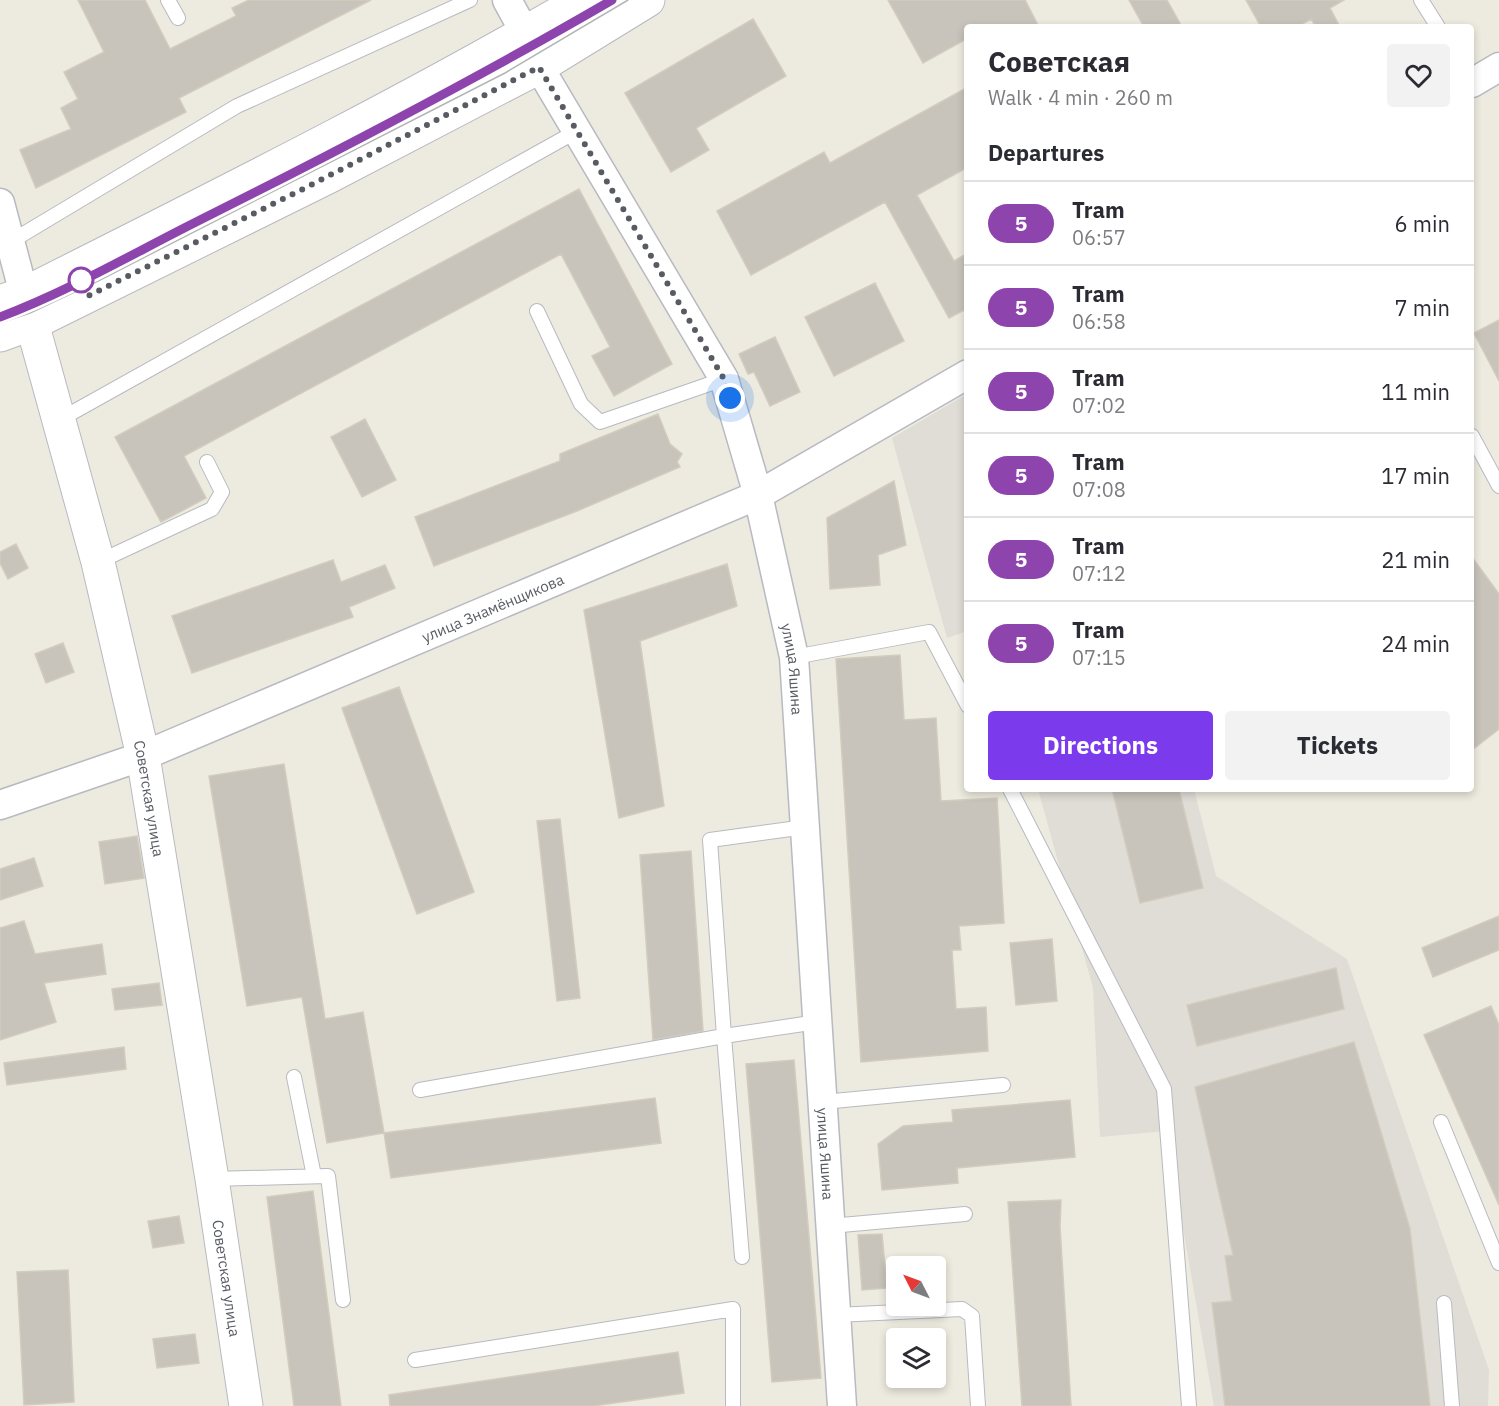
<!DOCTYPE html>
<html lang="en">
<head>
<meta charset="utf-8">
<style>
	:root { --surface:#fff; --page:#f2f2f3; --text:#2b2b33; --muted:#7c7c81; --line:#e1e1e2; --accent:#7c3aed }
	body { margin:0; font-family:"IBM Plex Sans",sans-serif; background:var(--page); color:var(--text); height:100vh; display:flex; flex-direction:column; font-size:22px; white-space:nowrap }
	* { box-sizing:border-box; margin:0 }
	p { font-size:20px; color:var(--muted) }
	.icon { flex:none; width:33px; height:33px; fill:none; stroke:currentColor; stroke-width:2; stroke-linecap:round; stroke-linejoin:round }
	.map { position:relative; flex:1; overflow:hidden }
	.drawer { position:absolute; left:964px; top:24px; width:510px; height:768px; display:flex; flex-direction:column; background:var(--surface); border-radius:6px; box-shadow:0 3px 9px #0003 }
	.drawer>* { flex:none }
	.badge { padding:0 12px; border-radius:20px; font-size:21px; line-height:39px }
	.needle { width:39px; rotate:312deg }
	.buttons { position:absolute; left:886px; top:1256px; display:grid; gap:12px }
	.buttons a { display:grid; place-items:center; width:60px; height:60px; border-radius:6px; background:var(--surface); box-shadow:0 3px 9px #0003; font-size:30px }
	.you { position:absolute; width:30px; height:30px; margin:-15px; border:4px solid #fff; border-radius:50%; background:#1a73e8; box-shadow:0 0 0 9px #1a73e833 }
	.map>.badge { position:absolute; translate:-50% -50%; box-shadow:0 0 0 3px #fff }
	h2 { padding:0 24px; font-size:22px; line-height:54px }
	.round { display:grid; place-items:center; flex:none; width:63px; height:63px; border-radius:6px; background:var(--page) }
	.head { display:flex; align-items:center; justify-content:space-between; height:102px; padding:0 24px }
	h1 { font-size:28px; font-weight:700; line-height:45px }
	.cta { display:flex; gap:12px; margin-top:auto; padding:12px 24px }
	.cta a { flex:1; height:69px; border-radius:6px; background:var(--accent); color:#fff; font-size:24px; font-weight:700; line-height:69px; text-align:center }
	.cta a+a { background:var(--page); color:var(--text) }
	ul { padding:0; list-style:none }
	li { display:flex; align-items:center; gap:18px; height:84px; padding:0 24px; border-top:2px solid var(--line) }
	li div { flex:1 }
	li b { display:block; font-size:22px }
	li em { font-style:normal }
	li .badge { min-width:66px; font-weight:700; text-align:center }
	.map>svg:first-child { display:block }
	.industrial { fill:#e0ddd7 }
	.building { fill:#c8c4bc; stroke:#d2ccbd; stroke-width:1.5 }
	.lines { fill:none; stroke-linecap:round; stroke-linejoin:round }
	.service-casing { stroke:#b7bac0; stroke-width:16 }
	.minor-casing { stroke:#b7bac0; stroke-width:31 }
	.tertiary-casing { stroke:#b7bac0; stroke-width:35 }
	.service { stroke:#fff; stroke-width:14 }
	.minor { stroke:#fff; stroke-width:28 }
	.tertiary { stroke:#fff; stroke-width:33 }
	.tram { stroke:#b3b4b5; stroke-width:1.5 }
	.line-casing { stroke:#fff; stroke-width:14 }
	.line { stroke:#8e44ad; stroke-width:9 }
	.walk { stroke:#585c62; stroke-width:6; stroke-dasharray:0 10.8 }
	.stop-dot { fill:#fff; stroke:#8e44ad; stroke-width:3 }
	.labels { text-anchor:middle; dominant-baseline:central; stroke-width:4.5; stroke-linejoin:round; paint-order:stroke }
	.street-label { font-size:15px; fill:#585c62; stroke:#fff }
</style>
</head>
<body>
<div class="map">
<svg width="1499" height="1406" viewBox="0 0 1499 1406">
	<rect width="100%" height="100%" fill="#edeadf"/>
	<!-- industrial -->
	<path class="industrial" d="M967 394V631L947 638 892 438Z
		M1038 789H1194L1216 876 1347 959 1489 1370 1488 1406H1214L1166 1131 1100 1137 1093 988Z"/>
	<!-- building -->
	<path class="building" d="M78 0H145L170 49 236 16 232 8 249 0H371L179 98 186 112 36 188 20 150 71 129 61 108 78 99 64 72 104 52Z
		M888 0H1025L1039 27H968V38L923 63Z
		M1129 0H1167L1182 27H1144Z
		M1246 0H1344L1330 8 1340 27H1316L1311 19 1297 27H1261Z
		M753 19 786 76 696 128 709 150 671 172 625 93Z
		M968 87V167L917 195 954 261 968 253V308L949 318 885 202 751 275 717 211 824 152 830 163Z
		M579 189 672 364 614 396 592 356 610 347 561 254 184 456 206 498 161 522 115 437Z
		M875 283 904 341 834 376 805 317Z
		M1499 320V381L1474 333Z
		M775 337 800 392 770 406 754 372 748 374 739 354Z
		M658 414 670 444 682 454 677 462 680 467 577 511 434 566 415 517 560 461V454Z
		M365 419 396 480 362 497 331 437Z
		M894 481 906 545 878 555 880 585 830 589 827 518Z
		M16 544 28 568 8 579 0 563V552Z
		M1472 557 1499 594V729L1472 750Z
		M333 560 341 582 385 565 395 588 349 607 353 617 192 673 172 616Z
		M727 564 737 606 640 641 664 806 619 818 584 610Z
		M63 643 74 672 46 683 35 654Z
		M900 655 904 720 936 718 941 801 997 798 1004 923 959 926 961 950H952L956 1009 986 1007 988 1051 861 1062 836 659Z
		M399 687 474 892 417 914 342 708Z
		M284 764 325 1019 363 1012 384 1133 327 1143 302 997 247 1006 209 776Z
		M1112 789H1179L1203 888 1140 903Z
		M560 819 580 998 557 1001 537 821Z
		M137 836 144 878 105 884 99 842Z
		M691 851 703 1031 653 1040 640 855Z
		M34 858 43 886 0 900V869Z
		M1499 916V950L1433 977 1422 948Z
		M24 921 35 954 102 944 106 974 44 983 56 1022 0 1040V928Z
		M1052 939 1057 1001 1016 1005 1010 943Z
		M1336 968 1344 1009 1197 1046 1187 1005Z
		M159 983 162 1005 115 1010 112 989Z
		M1491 1006 1499 1025V1205L1424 1035Z
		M1354 1042 1410 1229 1430 1406H1225L1212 1303 1232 1301 1225 1256 1233 1255 1195 1087Z
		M124 1047 126 1069 7 1085 4 1063Z
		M794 1060 821 1378 772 1382 746 1064Z
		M655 1098 661 1143 391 1178 384 1133Z
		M1070 1100 1075 1157 957 1168 958 1183 882 1190 878 1144 903 1126 953 1122 952 1110Z
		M313 1191 341 1406H294L267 1197Z
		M1061 1200 1060 1227 1071 1406H1022L1008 1202Z
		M179 1216 184 1243 153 1248 148 1221Z
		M882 1234 887 1288 862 1290 858 1235Z
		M68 1270 74 1402 24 1405 17 1272Z
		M195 1334 199 1363 157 1368 153 1339Z
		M678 1352 684 1393 593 1406H390L389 1395Z"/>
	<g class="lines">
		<defs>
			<path id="service" d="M168 0 178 18
				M1421 0 1438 27
				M10 242 237 106 470 0
				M537 311 581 404 600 422 724 379
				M59 420 577 131
				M1472 436 1499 486
				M98 562 212 509 222 492 207 462
				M794 657 929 632 968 706
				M1010 789 1164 1089 1189 1406
				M294 1077 314 1176
				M420 1090 724 1036 710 840 805 827
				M823 1102 1003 1085
				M1441 1122 1499 1263
				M212 1179 328 1176 343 1300
				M830 1226 965 1214
				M742 1257 724 1036 817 1022
				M1444 1303 1452 1406
				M836 1315 962 1309 972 1316 978 1406
				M415 1360 733 1309V1406"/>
			<g id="minor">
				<path id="s1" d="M507 0 525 33 536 43 539 67 724 379 758 495 794 657 842 1406"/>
				<path d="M1472 83 1499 67"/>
				<path d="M0 203 24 294"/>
				<path id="s2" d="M0 805 143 756 758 495 968 374"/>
			</g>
			<g id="tertiary">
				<path id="s3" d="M24 294 98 562 143 756 212 1179 246 1406"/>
				<path d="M0 302 24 294C212 199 400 106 582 0"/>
				<path d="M0 335 33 323 328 177 539 67 648 0"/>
			</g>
		</defs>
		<!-- service casing -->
		<use href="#service" class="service-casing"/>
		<!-- minor casing -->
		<use href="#minor" class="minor-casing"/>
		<!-- tertiary casing -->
		<use href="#tertiary" class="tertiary-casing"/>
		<!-- service -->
		<use href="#service" class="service"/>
		<!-- minor -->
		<use href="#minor" class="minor"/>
		<!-- tertiary -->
		<use href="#tertiary" class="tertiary"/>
		<!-- tram -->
		<path class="tram" d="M451 92 537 43
			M0 323 30 313 98 281 505 73 628 0"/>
	</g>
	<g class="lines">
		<defs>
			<path id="line" d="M0 317C69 291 134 253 200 220 340 150 478 78 612 0"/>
		</defs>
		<!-- line casing -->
		<use href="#line" class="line-casing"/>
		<!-- line -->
		<use href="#line" class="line"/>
		<!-- walk -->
		<path class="walk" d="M81 280 86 297 309 186 539 67 724 379 730 398"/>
	</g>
	<!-- markers -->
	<circle class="stop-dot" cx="81" cy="280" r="12"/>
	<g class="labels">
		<!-- street labels -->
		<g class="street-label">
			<text stroke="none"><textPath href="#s2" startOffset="531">улица Знамёнщикова</textPath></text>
			<text stroke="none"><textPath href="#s1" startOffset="738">улица Яшина</textPath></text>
			<text stroke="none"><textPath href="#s3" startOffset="520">Советская улица</textPath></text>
			<text stroke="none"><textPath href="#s1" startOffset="1224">улица Яшина</textPath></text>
			<text stroke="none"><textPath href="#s3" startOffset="1006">Советская улица</textPath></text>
		</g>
	</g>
</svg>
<div class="buttons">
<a><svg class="needle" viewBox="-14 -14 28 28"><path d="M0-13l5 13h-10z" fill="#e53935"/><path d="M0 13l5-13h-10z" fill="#7c7c81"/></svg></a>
<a><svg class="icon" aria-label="layers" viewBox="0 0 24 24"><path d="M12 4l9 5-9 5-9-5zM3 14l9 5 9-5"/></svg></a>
</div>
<div class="you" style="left:730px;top:398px"></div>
<section class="drawer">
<div class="head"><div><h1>Советская</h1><p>Walk · 4 min · 260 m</p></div><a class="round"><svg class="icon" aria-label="heart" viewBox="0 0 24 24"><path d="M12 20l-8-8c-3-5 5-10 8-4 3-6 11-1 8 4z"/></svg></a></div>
<h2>Departures</h2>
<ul>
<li><span class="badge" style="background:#8e44ad;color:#fff">5</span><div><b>Tram</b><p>06:57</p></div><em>6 min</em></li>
<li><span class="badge" style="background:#8e44ad;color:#fff">5</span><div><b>Tram</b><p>06:58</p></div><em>7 min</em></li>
<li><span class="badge" style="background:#8e44ad;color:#fff">5</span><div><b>Tram</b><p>07:02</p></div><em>11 min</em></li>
<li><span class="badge" style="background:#8e44ad;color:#fff">5</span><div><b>Tram</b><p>07:08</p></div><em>17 min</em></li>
<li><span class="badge" style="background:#8e44ad;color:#fff">5</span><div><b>Tram</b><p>07:12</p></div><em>21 min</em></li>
<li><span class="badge" style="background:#8e44ad;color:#fff">5</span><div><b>Tram</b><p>07:15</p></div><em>24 min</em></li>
</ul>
<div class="cta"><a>Directions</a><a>Tickets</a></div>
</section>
</div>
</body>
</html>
